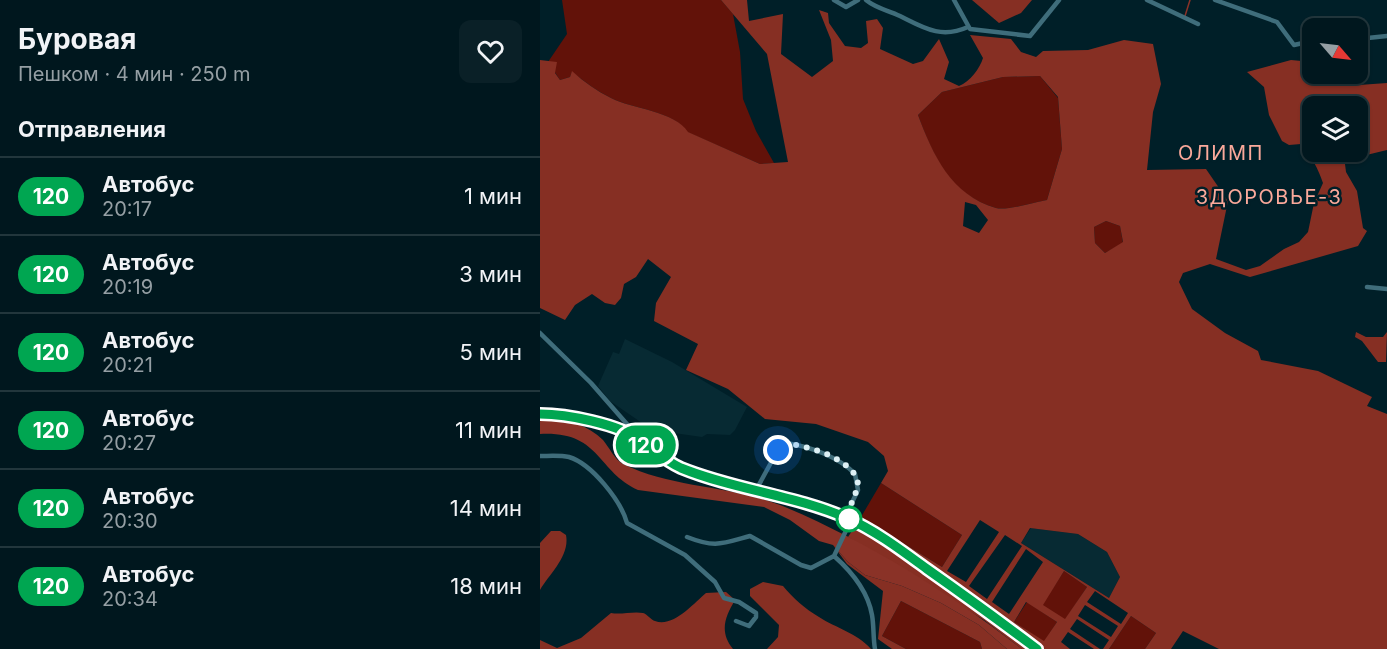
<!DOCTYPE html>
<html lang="ru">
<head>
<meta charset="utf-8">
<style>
	:root { --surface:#00171e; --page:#0a2027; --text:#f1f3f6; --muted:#959fa4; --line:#22363c }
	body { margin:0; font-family:Inter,sans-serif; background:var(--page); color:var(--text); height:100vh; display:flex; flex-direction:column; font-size:22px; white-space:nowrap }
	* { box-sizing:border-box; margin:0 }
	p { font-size:20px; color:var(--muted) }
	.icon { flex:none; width:33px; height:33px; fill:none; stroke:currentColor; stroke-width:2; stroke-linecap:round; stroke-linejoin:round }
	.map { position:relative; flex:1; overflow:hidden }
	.side { display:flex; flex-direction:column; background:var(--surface); width:540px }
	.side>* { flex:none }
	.badge { padding:0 12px; border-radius:20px; font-size:21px; line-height:39px }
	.needle { width:39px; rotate:118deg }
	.buttons { position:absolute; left:762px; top:18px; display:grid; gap:12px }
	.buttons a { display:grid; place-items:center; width:66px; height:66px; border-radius:12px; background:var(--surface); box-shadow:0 2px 4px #0004,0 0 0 2px var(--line); font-size:30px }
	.you { position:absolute; width:30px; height:30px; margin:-15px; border:4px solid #fff; border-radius:50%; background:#1a73e8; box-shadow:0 0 0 9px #1a73e833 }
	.map>.badge { position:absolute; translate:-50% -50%; box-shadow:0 0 0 3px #fff }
	h2 { padding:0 18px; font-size:22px; line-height:54px }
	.round { display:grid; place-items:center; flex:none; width:63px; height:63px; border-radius:12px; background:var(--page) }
	.headline { display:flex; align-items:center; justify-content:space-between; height:102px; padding:0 18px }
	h1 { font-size:28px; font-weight:700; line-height:45px }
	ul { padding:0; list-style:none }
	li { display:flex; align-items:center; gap:18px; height:78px; padding:0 18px; border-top:2px solid var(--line) }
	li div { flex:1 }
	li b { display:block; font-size:22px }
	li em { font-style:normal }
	li .badge { min-width:66px; font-weight:700; text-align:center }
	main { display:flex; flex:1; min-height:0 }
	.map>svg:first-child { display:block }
	.built { fill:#072a33 }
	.green { fill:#621209 }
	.forest { fill:#862f23; fill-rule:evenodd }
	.water { fill:#8a3227 }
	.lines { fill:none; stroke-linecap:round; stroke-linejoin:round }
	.stream { stroke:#8a3227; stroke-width:1.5 }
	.minor { stroke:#3f6d7b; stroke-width:4.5 }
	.major { stroke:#5ac2de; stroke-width:5 }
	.line-casing { stroke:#fff; stroke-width:14 }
	.line { stroke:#00a651; stroke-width:9 }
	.walk { stroke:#ddf0f5; stroke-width:6; stroke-dasharray:0 10.8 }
	.stop-dot { fill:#fff; stroke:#00a651; stroke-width:3 }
	.labels { text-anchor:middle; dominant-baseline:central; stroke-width:5; stroke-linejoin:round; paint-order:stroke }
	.neighbourhood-label { font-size:20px; letter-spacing:1.5px; fill:#fba99b; stroke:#001f28 }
</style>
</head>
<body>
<main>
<section class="side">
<div class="headline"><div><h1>Буровая</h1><p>Пешком · 4 мин · 250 m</p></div><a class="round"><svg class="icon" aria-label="heart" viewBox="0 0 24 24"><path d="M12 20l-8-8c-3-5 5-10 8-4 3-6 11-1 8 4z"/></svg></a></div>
<h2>Отправления</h2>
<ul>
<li><span class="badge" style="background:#00a651;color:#fff">120</span><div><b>Автобус</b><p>20:17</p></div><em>1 мин</em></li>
<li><span class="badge" style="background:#00a651;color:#fff">120</span><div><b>Автобус</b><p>20:19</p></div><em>3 мин</em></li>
<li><span class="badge" style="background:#00a651;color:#fff">120</span><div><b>Автобус</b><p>20:21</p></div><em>5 мин</em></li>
<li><span class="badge" style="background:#00a651;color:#fff">120</span><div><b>Автобус</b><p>20:27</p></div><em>11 мин</em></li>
<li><span class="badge" style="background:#00a651;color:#fff">120</span><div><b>Автобус</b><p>20:30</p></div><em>14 мин</em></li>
<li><span class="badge" style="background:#00a651;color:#fff">120</span><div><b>Автобус</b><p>20:34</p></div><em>18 мин</em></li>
</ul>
</section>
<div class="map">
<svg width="847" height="649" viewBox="0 0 847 649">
	<rect width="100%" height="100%" fill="#001f28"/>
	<!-- built -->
	<path class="built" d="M85 339 132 362 207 407 195 430 190 435 167 434 162 437 127 432 102 423 70 401 58 386 73 352 79 354Z
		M491 528 538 534 567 552 580 577 569 598 481 543Z"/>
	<!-- green -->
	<path class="green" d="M22 0H181L193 14 200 52 203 99 216 131 234 163 220 164 147 132C135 111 92 109 71 98 57 91 45 82 32 72L30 77 20 80 8 62 27 34Z
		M500 76 518 98 522 149 507 200C496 202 466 211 456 208 410 195 393 156 378 115L402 92 463 77Z
		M566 221 580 226 583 243 565 253 555 243 554 227Z
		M341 483 422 535 402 567 321 517Z
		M524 571 547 587 525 620 502 605Z
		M361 601 440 642 442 649H366L342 636Z
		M487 602 517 622 504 642 474 622Z
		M591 616 616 633 605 649H569Z"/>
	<!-- forest -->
	<path class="forest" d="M181 0H207L209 21 243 14 241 54 272 77 293 61 291 40 279 10 288 13 289 23 305 46 321 48 328 43 326 21 337 19 343 28 340 49 373 64 383 61 399 39 409 62 404 79 419 86C430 82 440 68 443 58L430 35 471 39 481 52 496 57 503 51 548 50 584 40 613 44 621 84 613 112 607 170 666 169 688 201 676 259 706 270 720 266 744 249 759 242 768 232 774 203 783 183C780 173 769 150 761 144L749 145 742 141 729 115 724 87 707 72 751 60 772 62V74H814L819 85 847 83V150L814 158 805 164 806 172 817 191 823 228 827 231 818 246 710 277 670 264 643 273 639 282 652 309 685 333 718 351 721 360 778 371 832 397 827 406 847 414V649H679L643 631 631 649H605L616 633 591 616 569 649H563L569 640 537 619 530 629 560 649H554L528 632 521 642 530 649H482L444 620 308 537 321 517 402 567 422 535 341 483 348 471 344 456 328 442 276 424 225 419 188 389 146 370 158 344 114 321 116 303 131 277 108 259 96 277 84 284 81 298 75 305 65 303 52 294 35 305 25 320 0 308V60L17 62 15 73 20 80 30 77 32 71C44 82 57 91 71 98 92 109 135 111 148 132L220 164 248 162 227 54ZM500 76 518 97 522 149 507 200C496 202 466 211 456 208 411 195 393 155 378 115L402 92 463 77ZM772 106H818V152H772ZM425 202 436 205 448 220 439 233 423 226ZM566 221 580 226 583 242 565 253 555 243 554 227ZM440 520 459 532 426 582 407 571ZM490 528 538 534 567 552 580 577 569 598 481 543ZM465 535 482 546 447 599 429 586ZM486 549 503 562 469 614 452 602ZM524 571 547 587 525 619 503 605ZM555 591 588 613 581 624 547 602ZM486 602 517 622 504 641 474 622ZM545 605 578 626 571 637 538 616Z
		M432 0H492L481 13 459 23Z
		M816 332 826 337H843L847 332 846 362H838L822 341 815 337Z
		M11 531H20L26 535C30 556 10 573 0 590V543Z
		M293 545 308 562 325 575 362 586 401 603 439 625 467 649H442L440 642 361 601 342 636 366 649H352L338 639 343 591 307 564Z
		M223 582 243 586C253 598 265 609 279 617 296 628 317 633 331 649H227L238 637 239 625 210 596V589Z
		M186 592 195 600C185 617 179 632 193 649H0V640L17 648 41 638 71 613C81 615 93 611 103 613 107 614 111 620 115 621 133 628 154 603 166 593Z"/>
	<!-- water -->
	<path class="water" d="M0 419C22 417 47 424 63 440 69 447 75 460 83 464 134 489 193 485 245 507 328 542 411 594 482 649H467L439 625 401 603 362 586 325 575 308 562 293 545 279 541 250 520 224 507 98 490C56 471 61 431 0 434Z"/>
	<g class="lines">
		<!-- stream -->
		<path class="stream" d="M645 16 650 0"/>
		<!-- minor -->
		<path class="minor" d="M294 0 306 7 318 0
			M326 0C337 9 348 10 360 16 384 28 401 39 428 27
			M414 0 430 29 490 36 519 0
			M607 0 658 24
			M675 0 737 22 754 45 772 41
			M818 39 847 36
			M827 287 847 289
			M0 333 51 383 100 439
			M0 456C9 456 20 455 29 457 52 464 81 501 87 523L145 555 175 582 184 598 199 602 216 613V617L209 626 196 621
			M215 492 240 446 245 443C269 446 299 457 315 474L318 490 305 517
			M147 537C175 548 181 544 210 536L261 565 271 568 294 556 311 520
			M294 556C311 571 328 592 332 615 334 626 333 638 335 649"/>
		<!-- major -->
		<path class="major" d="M0 414 31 415 85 433 144 469 215 492 272 506 311 520 343 538 497 649"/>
	</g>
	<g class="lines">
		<defs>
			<path id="line" d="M0 414C27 414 78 424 100 440 114 450 125 461 141 468 195 490 254 495 307 518 336 531 361 550 387 569 424 595 461 622 497 649"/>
		</defs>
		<!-- line casing -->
		<use href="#line" class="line-casing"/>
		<!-- line -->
		<use href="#line" class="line"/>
		<!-- walk -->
		<path class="walk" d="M238 450 244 443C268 446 309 457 318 481L315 496 305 517 311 520 309 519"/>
	</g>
	<!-- markers -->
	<circle class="stop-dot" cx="309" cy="519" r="12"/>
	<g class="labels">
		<!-- neighbourhood labels -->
		<g class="neighbourhood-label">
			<text x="681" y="153">ОЛИМП</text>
			<text x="729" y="197">ЗДОРОВЬЕ-3</text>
		</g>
	</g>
</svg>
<div class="buttons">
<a><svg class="needle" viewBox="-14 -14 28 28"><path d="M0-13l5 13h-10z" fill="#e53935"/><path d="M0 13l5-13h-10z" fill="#959fa4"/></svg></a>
<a><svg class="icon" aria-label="layers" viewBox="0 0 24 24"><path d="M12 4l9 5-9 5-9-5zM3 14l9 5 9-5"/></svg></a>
</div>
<div class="you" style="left:238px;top:450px"></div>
<b class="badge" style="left:106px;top:445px;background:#00a651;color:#fff">120</b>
</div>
</main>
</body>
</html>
